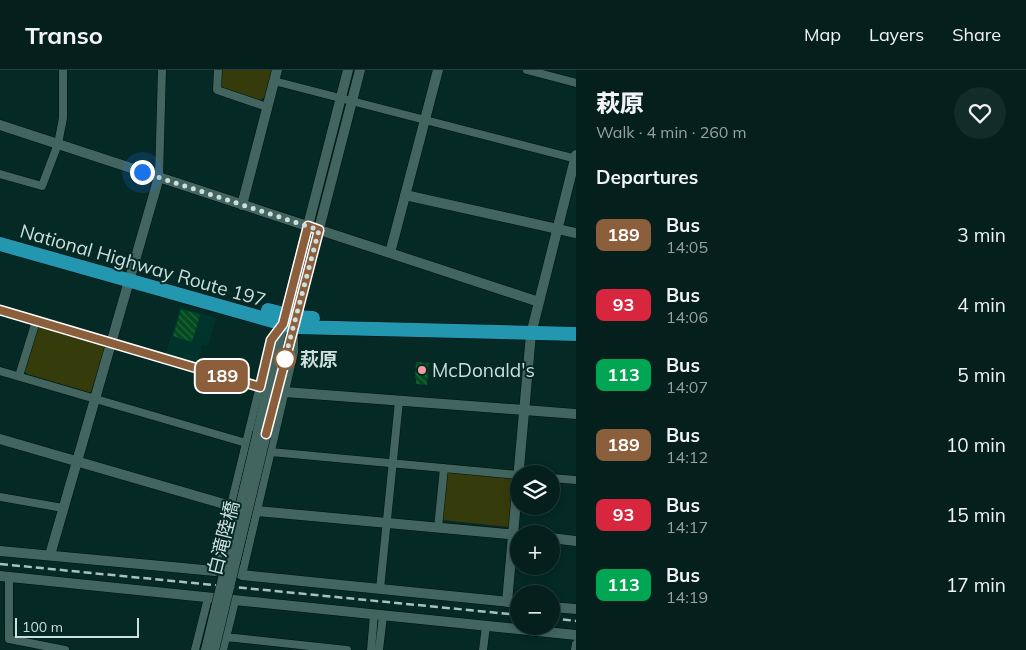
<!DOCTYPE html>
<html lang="en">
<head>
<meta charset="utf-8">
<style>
	:root { --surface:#041f1c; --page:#122c29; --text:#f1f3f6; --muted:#97a2a3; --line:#253d3b }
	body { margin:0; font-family:Mulish,"Noto Sans JP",sans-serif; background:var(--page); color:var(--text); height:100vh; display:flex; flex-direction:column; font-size:19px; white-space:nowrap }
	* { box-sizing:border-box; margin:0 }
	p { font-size:16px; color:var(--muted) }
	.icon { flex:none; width:28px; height:28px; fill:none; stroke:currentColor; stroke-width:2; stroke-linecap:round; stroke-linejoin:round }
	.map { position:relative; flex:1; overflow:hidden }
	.sheet { display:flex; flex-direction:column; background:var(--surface); width:450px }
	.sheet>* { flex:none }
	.badge { padding:0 10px; border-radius:8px; font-size:18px; line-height:32px }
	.buttons { position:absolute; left:510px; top:395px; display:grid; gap:10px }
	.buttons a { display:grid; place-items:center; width:50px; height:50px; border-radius:50%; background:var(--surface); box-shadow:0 2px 8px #0003,0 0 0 1px var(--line); font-size:25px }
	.scale { position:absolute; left:15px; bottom:12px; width:124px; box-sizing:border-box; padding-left:5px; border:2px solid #cddfdc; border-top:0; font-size:14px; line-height:18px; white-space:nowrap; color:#cddfdc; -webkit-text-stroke:4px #052925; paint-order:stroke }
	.you { position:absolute; width:25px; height:25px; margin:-12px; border:4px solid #fff; border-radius:50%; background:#1a73e8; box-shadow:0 0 0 8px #1a73e833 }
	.map>.badge { position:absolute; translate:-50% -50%; box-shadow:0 0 0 2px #fff }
	h2 { padding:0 20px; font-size:19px; line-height:45px }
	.round { display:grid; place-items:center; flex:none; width:52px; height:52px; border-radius:26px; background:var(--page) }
	.headline { display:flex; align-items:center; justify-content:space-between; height:85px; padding:0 20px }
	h1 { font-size:24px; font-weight:800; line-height:38px }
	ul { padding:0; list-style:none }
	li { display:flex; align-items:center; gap:15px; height:70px; padding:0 20px }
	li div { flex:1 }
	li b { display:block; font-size:19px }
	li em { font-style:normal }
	li .badge { min-width:55px; font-weight:700; text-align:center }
	header { display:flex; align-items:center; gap:30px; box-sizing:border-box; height:70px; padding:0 25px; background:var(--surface); border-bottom:1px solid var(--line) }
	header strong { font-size:24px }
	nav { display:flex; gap:28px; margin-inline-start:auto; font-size:18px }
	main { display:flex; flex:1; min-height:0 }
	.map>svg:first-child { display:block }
	.built { fill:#01332d }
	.green { fill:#353b0a }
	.building { fill:url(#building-back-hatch) }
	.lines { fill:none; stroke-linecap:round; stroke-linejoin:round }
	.street-casing { stroke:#00100d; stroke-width:9 }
	.secondary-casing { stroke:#00100d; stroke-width:11 }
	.highway-casing { stroke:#00100d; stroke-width:15 }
	.street { stroke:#436560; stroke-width:8 }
	.secondary { stroke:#436560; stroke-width:10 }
	.highway { stroke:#2396b0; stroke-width:14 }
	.rail { stroke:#abc0bc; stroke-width:2.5; stroke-dasharray:8 4; stroke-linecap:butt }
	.secondary-bridge-casing { stroke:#00100d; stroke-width:11; stroke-linecap:butt }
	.secondary-bridge { stroke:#436560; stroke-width:10 }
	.line-casing { stroke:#fff; stroke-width:11 }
	.line { stroke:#8b5e3c; stroke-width:8 }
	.walk { stroke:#cddfdc; stroke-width:5; stroke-dasharray:0 9 }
	.stop-dot { fill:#fff; stroke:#8b5e3c; stroke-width:2.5 }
	.poi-dot { fill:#f49aa2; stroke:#052925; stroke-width:2 }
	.labels { text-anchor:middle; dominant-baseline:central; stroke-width:4; stroke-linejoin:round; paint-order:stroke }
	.street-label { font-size:19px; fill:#cddfdc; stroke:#052925 }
	.stop-label { font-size:19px; font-weight:bold; fill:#cddfdc; stroke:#052925; text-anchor:start }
	.poi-label { font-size:19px; fill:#cddfdc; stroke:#052925; text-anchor:start }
</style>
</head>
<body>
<header>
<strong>Transo</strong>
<nav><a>Map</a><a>Layers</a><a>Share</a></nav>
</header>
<main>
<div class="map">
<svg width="576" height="580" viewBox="0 0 576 580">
	<defs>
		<pattern id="building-back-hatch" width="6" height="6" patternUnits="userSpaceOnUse" patternTransform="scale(1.25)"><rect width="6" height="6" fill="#014b1e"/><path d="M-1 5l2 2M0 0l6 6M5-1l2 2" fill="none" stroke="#25643e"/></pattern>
	</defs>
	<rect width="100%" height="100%" fill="#052925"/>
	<!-- built -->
	<path class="built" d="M180 237 216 248 208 277 202 275 197 294 165 286Z"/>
	<!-- green -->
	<path class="green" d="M222 0H272L265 27 260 30 221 18Z
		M39 257 101 274 105 278 91 322H88L27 304 24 301 36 258Z
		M446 401 513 408 509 457 442 450Z"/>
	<!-- building -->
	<path class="building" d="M181 239 200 245 192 272 173 266Z
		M416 292 429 293 427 315 416 314V308H415Z"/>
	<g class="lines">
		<defs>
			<path id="street" d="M218 0 217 20 267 37
				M527 0 576 13
				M274 11 576 89
				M0 104 42 116 58 74 63 48V0
				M159 107 162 0
				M0 240 260 317
				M0 301 246 373
				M19 306 36 251
				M271 382 519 405
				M551 408 576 410
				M0 427 63 438
				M438 458 444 398
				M215 501 271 270 280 258
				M242 505 294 282V266
				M9 507V569L65 580
				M380 519 399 331
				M226 567 347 580
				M195 580 208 528
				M223 580 235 531
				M371 580 374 545
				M379 580 383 546
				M483 580 486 556
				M575 580 576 574"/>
			<path id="secondary" d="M0 55 539 232
				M405 125 576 163
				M242 135 277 0
				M390 183 438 0
				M285 322 576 344
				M258 362 285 245 348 0
				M266 364 360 0
				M0 369 231 436 257 441 519 465
				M551 468 576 471
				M0 481 215 501C224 496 234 498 242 505L519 533
				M50 485 159 107
				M0 506 576 565
				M507 532 531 264 576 85
				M551 537 576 539"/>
			<path id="highway" d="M0 174 294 257 576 264
				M268 240 296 247 313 248"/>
		</defs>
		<!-- street casing -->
		<use href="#street" class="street-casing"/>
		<!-- secondary casing -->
		<use href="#secondary" class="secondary-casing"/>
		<!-- highway casing -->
		<use href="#highway" class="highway-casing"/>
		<!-- street -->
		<use href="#street" class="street"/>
		<!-- secondary -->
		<use href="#secondary" class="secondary"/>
		<!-- highway -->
		<use href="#highway" class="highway"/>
		<!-- rail -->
		<path class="rail" d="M0 494 519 545
			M551 548 576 551"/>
		<defs>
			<path id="secondary-bridge" d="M206 580 258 362
				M214 580 266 364"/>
		</defs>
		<!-- secondary-bridge casing -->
		<use href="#secondary-bridge" class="secondary-bridge-casing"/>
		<!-- secondary-bridge -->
		<use href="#secondary-bridge" class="secondary-bridge"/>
	</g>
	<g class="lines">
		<defs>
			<path id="line" d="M0 240 260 317 271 270 283 254 308 156 319 160 266 364"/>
		</defs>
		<!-- line casing -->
		<use href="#line" class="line-casing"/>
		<!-- line -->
		<use href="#line" class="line"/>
		<!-- walk -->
		<path class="walk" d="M142 102 319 160 284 292 285 289"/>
	</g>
	<!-- markers -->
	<circle class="stop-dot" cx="285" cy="289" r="10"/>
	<circle class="poi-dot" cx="422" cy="300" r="5"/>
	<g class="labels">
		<!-- street labels -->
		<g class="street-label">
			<text transform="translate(143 195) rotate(16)">National Highway Route 197</text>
			<text transform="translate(223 468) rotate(-76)">白滝陸橋</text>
		</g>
		<!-- stop labels -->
		<g class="stop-label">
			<text x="300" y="289">萩原</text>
		</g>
		<!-- poi labels -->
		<g class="poi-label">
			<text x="432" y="300">McDonald's</text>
		</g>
	</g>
</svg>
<div class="buttons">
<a><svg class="icon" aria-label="layers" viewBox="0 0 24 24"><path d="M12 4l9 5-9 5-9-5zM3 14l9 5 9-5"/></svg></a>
<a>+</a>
<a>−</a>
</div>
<div class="scale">100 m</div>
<div class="you" style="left:142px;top:102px"></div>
<b class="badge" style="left:222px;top:306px;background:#8b5e3c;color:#fff">189</b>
</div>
<section class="sheet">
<div class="headline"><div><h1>萩原</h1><p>Walk · 4 min · 260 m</p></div><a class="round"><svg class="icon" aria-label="heart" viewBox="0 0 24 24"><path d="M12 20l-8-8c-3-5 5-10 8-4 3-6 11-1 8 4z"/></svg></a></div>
<h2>Departures</h2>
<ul>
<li><span class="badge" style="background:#8b5e3c;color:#fff">189</span><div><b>Bus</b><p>14:05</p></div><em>3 min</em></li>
<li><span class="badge" style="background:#d7263d;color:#fff">93</span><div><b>Bus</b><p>14:06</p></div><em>4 min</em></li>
<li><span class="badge" style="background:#00a651;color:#fff">113</span><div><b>Bus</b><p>14:07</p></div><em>5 min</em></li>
<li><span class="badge" style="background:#8b5e3c;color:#fff">189</span><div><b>Bus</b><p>14:12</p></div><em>10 min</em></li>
<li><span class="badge" style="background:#d7263d;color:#fff">93</span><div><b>Bus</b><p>14:17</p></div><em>15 min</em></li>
<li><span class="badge" style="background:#00a651;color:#fff">113</span><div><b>Bus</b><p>14:19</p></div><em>17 min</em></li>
</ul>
</section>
</main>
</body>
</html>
